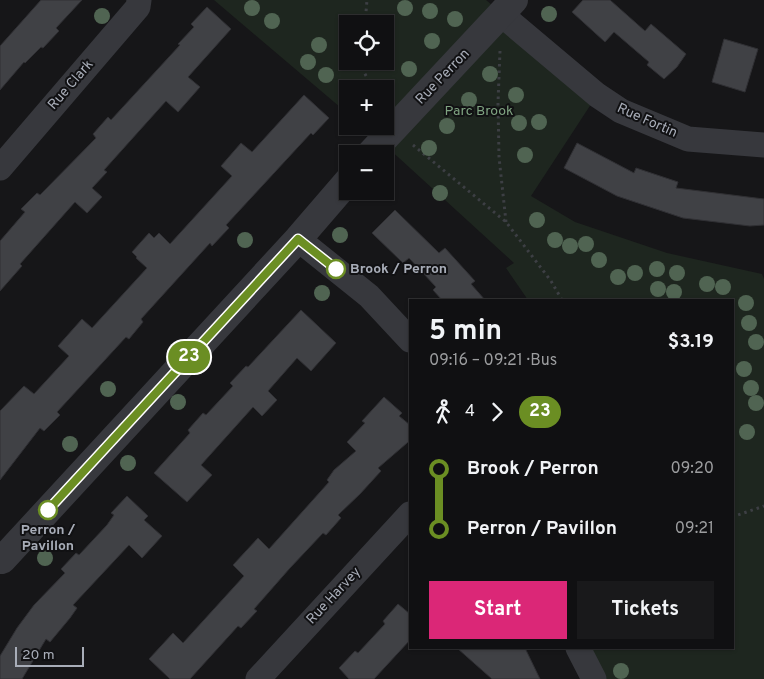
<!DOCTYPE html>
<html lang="en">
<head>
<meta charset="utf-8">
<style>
	:root { --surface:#101012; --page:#19191b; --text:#f1f3f6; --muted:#9c9d9f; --line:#303032; --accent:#db2777 }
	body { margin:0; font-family:Overpass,sans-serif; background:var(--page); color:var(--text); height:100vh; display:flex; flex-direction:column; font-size:19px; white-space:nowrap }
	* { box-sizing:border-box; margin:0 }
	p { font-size:16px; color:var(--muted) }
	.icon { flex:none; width:28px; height:28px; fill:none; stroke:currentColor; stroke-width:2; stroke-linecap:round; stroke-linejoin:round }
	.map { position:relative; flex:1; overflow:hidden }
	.panel { position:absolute; left:409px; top:299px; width:325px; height:350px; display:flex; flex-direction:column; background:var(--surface); border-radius:0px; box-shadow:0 1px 4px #0004,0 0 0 1px var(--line) }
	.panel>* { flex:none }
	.badge { padding:0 10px; border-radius:16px; font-size:18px; line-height:32px }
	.controls { position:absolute; left:339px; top:15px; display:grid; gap:10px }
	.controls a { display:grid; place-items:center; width:55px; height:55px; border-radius:0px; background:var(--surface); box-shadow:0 1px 4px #0004,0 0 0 1px var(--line); font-size:25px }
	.scale { position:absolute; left:15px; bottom:12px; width:69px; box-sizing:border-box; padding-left:5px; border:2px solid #a8adb8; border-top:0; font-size:14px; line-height:18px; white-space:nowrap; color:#a8adb8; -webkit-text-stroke:4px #111113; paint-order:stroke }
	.map>.badge { position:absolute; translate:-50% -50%; box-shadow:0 0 0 2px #fff }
	.legs { display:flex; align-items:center; gap:8px; height:55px; padding:0 20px; font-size:16px }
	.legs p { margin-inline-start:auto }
	.headline { display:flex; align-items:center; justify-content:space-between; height:85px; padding:0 20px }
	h1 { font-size:28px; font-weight:700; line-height:38px }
	.button { display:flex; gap:10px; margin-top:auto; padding:10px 20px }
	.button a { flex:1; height:58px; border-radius:0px; background:var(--accent); color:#fff; font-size:20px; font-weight:700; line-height:58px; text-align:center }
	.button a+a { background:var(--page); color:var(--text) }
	ul { padding:0 20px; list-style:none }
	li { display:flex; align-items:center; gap:18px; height:60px; font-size:19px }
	li i { display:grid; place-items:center; width:8px; height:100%; margin:0 6px; background:currentColor }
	li i::after { content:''; width:12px; height:12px; margin:-6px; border:4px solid; border-radius:50%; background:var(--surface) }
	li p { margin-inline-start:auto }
	li:first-child i { background:linear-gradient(#0000 50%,currentColor 0) }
	li:last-child i { background:linear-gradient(currentColor 50%,#0000 0) }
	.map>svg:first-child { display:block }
	.green { fill:#1e261f; fill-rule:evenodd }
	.building { fill:#404145; stroke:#303034 }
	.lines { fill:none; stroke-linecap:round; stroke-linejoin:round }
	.path { stroke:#3d3f44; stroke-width:3; stroke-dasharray:2.5 4; stroke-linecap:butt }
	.minor { stroke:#37383d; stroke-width:25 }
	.tertiary { stroke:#37383d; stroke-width:28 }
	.tree { fill:#506452 }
	.line-1-casing { stroke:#fff; stroke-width:11 }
	.line-1 { stroke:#6b8e23; stroke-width:8 }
	.stop-1-dot { fill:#fff; stroke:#6b8e23; stroke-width:2.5 }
	.labels { text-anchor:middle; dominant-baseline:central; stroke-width:4; stroke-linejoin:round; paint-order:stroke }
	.street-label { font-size:14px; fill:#a8adb8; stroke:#111113 }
	.park-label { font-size:14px; fill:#7fa381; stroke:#111113 }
	.stop-label { font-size:14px; font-weight:bold; fill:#a8adb8; stroke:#111113; text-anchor:start }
</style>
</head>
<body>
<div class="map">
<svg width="764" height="679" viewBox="0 0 764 679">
	<rect width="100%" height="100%" fill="#161618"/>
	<!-- green -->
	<path class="green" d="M214 0H486L597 95 531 196 575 222 667 253 762 274 764 279V679H594L578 648H732V300H528L506 268 514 263 364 126H385V89H348L347 113ZM348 24H385V61H348Z"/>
	<!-- building -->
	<path class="building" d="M41 0H82L56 28 59 31 43 48 41 47 25 63 24 62 0 90V46Z
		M583 0H610L645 31 651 24 686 54 677 67 664 79 647 65 649 62 614 32 605 42 572 12Z
		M207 7 231 29 188 77 200 87 178 112 166 101 104 170 107 172 92 188 102 197 87 213 75 202 20 264 22 266 0 291V241L25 212 21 209 37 193 40 195 96 138 93 134 108 117 111 120 180 45 178 44 194 27 191 24Z
		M724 39 758 49 745 92 712 82Z
		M304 95 329 118 313 135 311 133 226 225 229 228 212 246 210 243 141 319 143 322 129 339 126 337 57 412 60 415 44 431 40 428 0 480V411L24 386 34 394 69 356 58 346 82 319 92 328 147 268 136 258 137 257 132 252 149 233 154 238 159 233 170 244 232 176 221 166 241 143 252 152Z
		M577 143 634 173 636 168 678 182 676 188 764 199V225L750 226 683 218 617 196 564 168Z
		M395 210 439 253 445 248 475 281 471 284 485 300H442L433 290 436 287 409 258 403 263 372 233Z
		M301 310 336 343 311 371 297 358 268 391 277 400 262 416 253 407 201 465 212 475 187 502 154 473 190 433 188 430 203 413 206 415 233 386 230 383 246 366 248 367Z
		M384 397 402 413 399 416 410 425V440L407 443 378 468 381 471 360 494 338 515 341 518 326 535 323 533 290 568 254 609 257 611 241 628 238 626 190 679H170L149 659 173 633 183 643 244 576 233 565 258 538 269 549 329 482 327 480 334 470 356 451 347 442 365 423 362 421Z
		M127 496 148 516 144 520 162 536 142 558 129 545 73 605 77 608 70 618 50 642 46 639 22 679H0V656L17 628 34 605 65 573 61 569 76 553 79 555 107 525 114 515 111 513Z
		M398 604 410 614V640L374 679H349L339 668 355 651 358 653 385 624 383 621Z
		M457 648H525L540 679H492Z"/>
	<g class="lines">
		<!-- path -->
		<path class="path" d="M365 24 367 0
			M500 51 498 103 499 157 506 222
			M364 61V72L373 89
			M413 145 506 222 551 281 562 300
			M732 517 764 506"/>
		<!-- minor -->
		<path class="minor" d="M502 15 597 95 621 111 688 139 764 145
			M0 168 138 7 139 0
			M298 239 369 296 410 340
			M578 648 594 679
			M258 679 410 514"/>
		<!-- tertiary -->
		<path class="tertiary" d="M370 154 514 0
			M0 559 2 560 298 239 348 181"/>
	</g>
	<!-- trees -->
	<g class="tree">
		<circle cx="252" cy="8" r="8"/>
		<circle cx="405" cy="8" r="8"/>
		<circle cx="430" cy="11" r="8"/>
		<circle cx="549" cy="14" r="8"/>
		<circle cx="102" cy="16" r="8"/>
		<circle cx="455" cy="19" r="8"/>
		<circle cx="272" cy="21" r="8"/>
		<circle cx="432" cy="41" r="8"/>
		<circle cx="319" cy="45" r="8"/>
		<circle cx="308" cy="62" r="8"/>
		<circle cx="409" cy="69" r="8"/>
		<circle cx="490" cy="74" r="8"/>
		<circle cx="326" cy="75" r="8"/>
		<circle cx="516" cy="95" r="8"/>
		<circle cx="469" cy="100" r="8"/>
		<circle cx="539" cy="122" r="8"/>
		<circle cx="519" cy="123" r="8"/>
		<circle cx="447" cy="126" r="8"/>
		<circle cx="429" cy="148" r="8"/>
		<circle cx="525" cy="155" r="8"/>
		<circle cx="440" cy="193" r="8"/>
		<circle cx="537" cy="220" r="8"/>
		<circle cx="340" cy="235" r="8"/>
		<circle cx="245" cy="240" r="8"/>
		<circle cx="555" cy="240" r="8"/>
		<circle cx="586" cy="244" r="8"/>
		<circle cx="570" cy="246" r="8"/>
		<circle cx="599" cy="260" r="8"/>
		<circle cx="657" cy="269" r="8"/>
		<circle cx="635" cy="273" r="8"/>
		<circle cx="677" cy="273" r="8"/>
		<circle cx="618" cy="277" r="8"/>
		<circle cx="707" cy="284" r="8"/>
		<circle cx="723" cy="287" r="8"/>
		<circle cx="658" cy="289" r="8"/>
		<circle cx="674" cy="292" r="8"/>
		<circle cx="322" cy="293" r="8"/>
		<circle cx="746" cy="303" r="8"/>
		<circle cx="749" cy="323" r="8"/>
		<circle cx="756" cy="342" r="8"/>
		<circle cx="744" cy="369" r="8"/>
		<circle cx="751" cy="388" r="8"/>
		<circle cx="108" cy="389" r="8"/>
		<circle cx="178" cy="402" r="8"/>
		<circle cx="756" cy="403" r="8"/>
		<circle cx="747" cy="432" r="8"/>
		<circle cx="70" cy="444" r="8"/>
		<circle cx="128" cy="463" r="8"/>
		<circle cx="45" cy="558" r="8"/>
		<circle cx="621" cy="671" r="8"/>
	</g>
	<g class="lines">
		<defs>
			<path id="line-1" d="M48 510 298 239 336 269"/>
		</defs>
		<!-- line-1 casing -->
		<use href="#line-1" class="line-1-casing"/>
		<!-- line-1 -->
		<use href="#line-1" class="line-1"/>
	</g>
	<!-- markers -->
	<g class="stop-1-dot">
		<circle cx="336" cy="269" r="9"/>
		<circle cx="48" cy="510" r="9"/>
	</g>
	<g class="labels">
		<!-- street labels -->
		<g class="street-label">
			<text transform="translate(443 77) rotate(-46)">Rue Perron</text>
			<text transform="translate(71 85) rotate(-49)">Rue Clark</text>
			<text transform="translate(647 121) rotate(24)">Rue Fortin</text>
			<text transform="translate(334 596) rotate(-47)">Rue Harvey</text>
		</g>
		<!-- park labels -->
		<g class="park-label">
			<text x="479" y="111">Parc Brook</text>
		</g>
		<!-- stop labels -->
		<g class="stop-label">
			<text x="350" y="269">Brook / Perron</text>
			<text x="48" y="530" text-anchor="middle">Perron /<tspan x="48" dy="16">Pavillon</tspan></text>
		</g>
	</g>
</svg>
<div class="controls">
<a><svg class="icon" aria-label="locate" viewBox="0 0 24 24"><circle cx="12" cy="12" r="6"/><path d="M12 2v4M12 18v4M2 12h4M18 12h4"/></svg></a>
<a>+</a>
<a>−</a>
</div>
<div class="scale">20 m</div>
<b class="badge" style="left:189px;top:357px;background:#6b8e23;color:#fff">23</b>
<section class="panel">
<div class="headline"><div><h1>5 min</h1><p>09:16 – 09:21 · Bus</p></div><b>$3.19</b></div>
<div class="legs"><svg class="icon" aria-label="walk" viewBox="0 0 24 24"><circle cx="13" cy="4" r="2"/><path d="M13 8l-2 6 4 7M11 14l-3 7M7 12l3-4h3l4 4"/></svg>4<svg class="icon" aria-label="forward" viewBox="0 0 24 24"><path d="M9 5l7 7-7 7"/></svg><b class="badge" style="background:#6b8e23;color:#fff">23</b></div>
<ul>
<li><i style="color:#6b8e23"></i><b>Brook / Perron</b><p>09:20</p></li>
<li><i style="color:#6b8e23"></i><b>Perron / Pavillon</b><p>09:21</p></li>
</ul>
<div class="button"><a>Start</a><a>Tickets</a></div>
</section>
</div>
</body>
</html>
